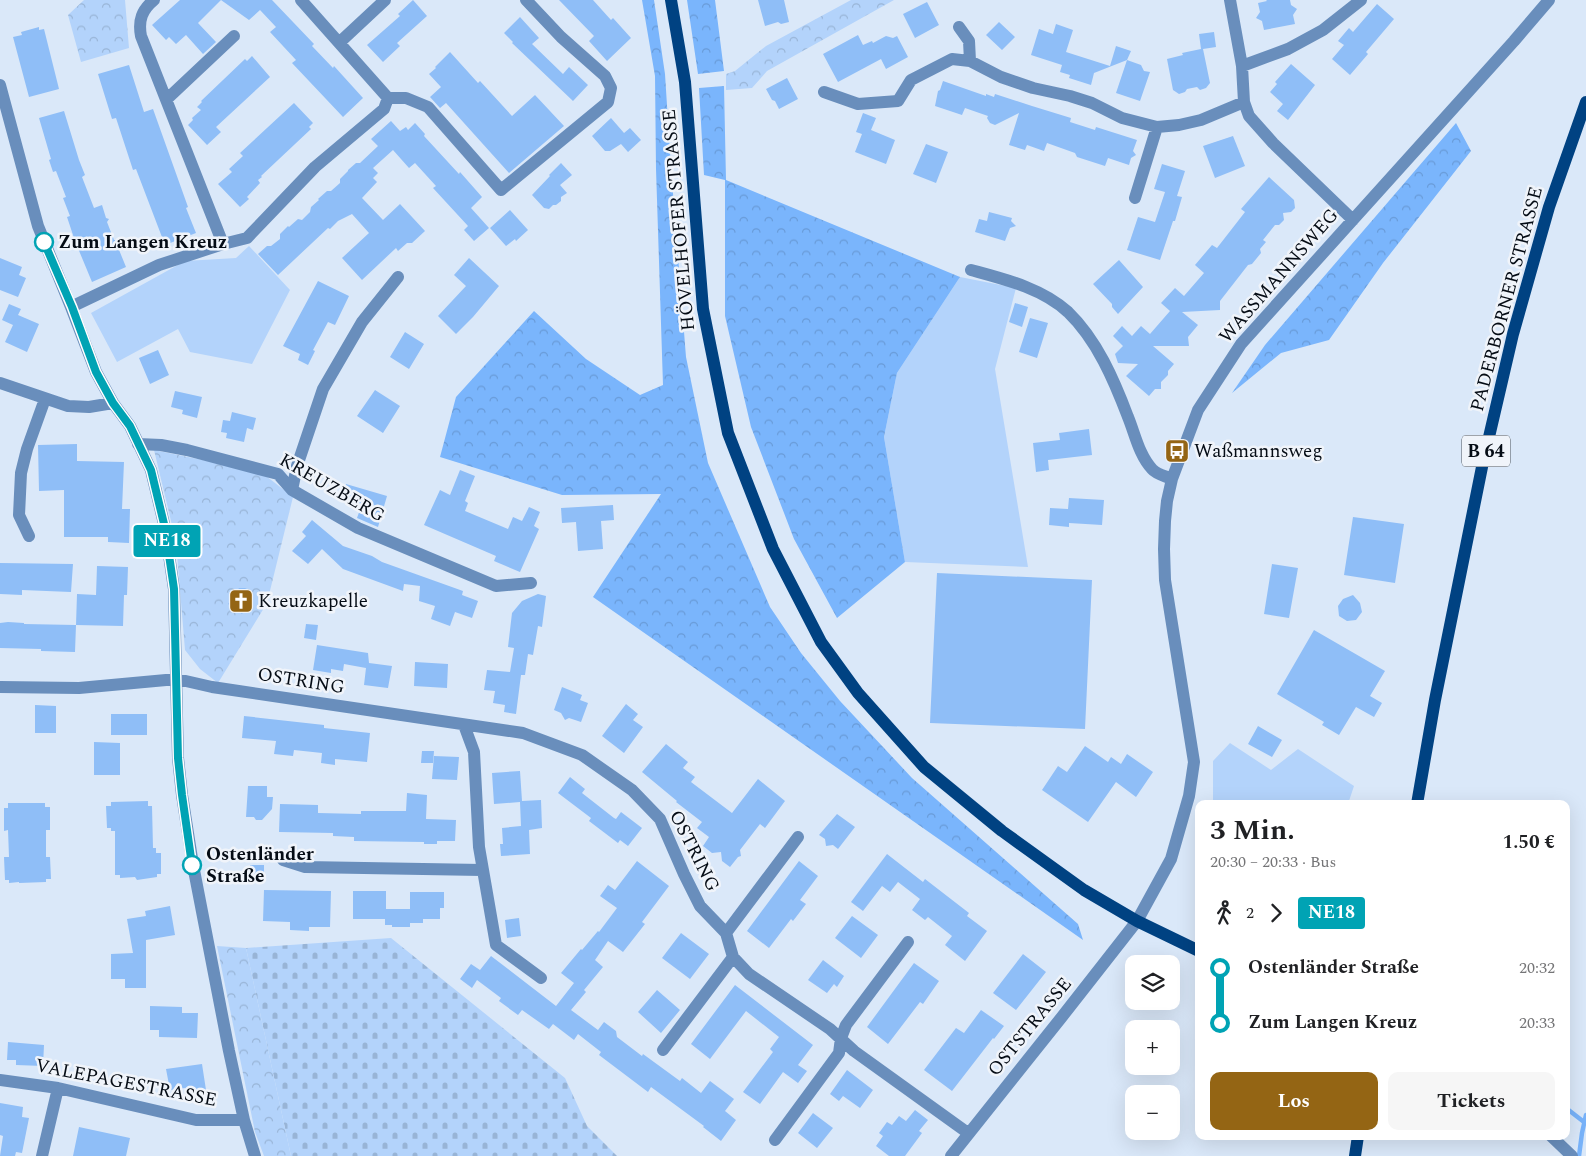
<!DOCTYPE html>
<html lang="de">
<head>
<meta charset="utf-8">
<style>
	:root { --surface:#fff; --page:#f6f6f6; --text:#202124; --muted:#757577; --accent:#946514 }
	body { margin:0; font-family:Spectral,serif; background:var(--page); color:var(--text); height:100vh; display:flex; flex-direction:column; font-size:19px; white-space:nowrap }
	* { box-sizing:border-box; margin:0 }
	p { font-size:16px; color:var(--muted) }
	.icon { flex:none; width:28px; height:28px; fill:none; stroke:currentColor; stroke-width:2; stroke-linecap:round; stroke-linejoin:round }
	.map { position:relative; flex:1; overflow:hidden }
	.side { position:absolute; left:1195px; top:800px; width:375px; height:340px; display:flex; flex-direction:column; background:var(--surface); border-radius:10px; box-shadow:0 5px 20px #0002 }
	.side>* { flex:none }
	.badge { padding:0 10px; border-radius:4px; font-size:18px; line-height:32px }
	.fabs { position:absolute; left:1125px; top:955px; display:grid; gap:10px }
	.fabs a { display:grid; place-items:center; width:55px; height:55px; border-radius:10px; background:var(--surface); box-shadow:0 5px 20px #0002; font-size:25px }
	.map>.badge { position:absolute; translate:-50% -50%; box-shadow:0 0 0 2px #fff }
	.legs { display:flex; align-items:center; gap:8px; height:55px; padding:0 15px; font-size:16px }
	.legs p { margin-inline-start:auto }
	.overview { display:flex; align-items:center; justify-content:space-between; height:85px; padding:0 15px }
	h1 { font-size:28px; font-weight:700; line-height:38px }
	.button { display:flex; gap:10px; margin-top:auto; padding:10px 15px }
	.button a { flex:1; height:58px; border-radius:10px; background:var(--accent); color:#fff; font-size:20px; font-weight:700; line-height:58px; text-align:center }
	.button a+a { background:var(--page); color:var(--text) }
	ul { padding:0 15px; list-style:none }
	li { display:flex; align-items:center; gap:18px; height:55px; font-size:19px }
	li i { display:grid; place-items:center; width:8px; height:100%; margin:0 6px; background:currentColor }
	li i::after { content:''; width:12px; height:12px; margin:-6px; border:4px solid; border-radius:50%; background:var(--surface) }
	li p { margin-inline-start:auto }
	li:first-child i { background:linear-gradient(#0000 50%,currentColor 0) }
	li:last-child i { background:linear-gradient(currentColor 50%,#0000 0) }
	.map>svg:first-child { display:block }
	.grass { fill:#b3d3fb }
	.forest { fill:url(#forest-crowns) }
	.cemetery { fill:url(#cemetery-stones) }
	.park { fill:url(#park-crowns) }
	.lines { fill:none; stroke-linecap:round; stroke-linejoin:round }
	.stream { stroke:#78b3fa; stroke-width:4.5 }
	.building { fill:#8fbef7 }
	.minor { stroke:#698ebc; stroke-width:12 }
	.major { stroke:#004282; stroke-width:12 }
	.line-1-casing { stroke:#fff; stroke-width:11 }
	.line-1 { stroke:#00a3b4; stroke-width:8 }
	.stop-1-dot { fill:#fff; stroke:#00a3b4; stroke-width:2.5 }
	.labels { text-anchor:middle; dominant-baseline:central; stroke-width:5; stroke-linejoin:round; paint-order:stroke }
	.shield { fill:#f0f4fa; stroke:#4c525a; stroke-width:1 }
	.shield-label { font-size:18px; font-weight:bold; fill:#050c15 }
	.street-label { font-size:19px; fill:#050c15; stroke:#f0f4fa }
	.stop-label { font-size:19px; font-weight:bold; fill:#050c15; stroke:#f0f4fa; text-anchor:start }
	.poi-label { font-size:19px; fill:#050c15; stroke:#f0f4fa; text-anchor:start }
</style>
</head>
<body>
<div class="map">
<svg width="1586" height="1156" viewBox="0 0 1586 1156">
	<defs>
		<pattern id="forest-crowns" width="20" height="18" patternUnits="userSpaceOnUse" patternTransform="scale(1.25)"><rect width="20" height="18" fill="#7ab5fc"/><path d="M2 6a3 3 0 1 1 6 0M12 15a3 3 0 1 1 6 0" fill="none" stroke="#689ad7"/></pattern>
		<pattern id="cemetery-stones" width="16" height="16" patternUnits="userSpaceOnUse" patternTransform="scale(1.25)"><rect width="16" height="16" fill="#b3d3fb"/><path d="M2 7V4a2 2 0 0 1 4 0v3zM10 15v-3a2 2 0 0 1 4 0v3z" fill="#98b4d6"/></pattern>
		<pattern id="park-crowns" width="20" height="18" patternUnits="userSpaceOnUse" patternTransform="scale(1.25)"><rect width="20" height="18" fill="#b3d3fb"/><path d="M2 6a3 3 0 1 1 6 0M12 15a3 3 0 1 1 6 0" fill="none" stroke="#98b4d6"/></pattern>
	</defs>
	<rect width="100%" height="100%" fill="#dae8f9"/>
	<!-- grass -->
	<path class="grass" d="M249 246 290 290 252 364 190 352 178 329 117 362 91 313 185 261 236 258Z
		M960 277 1016 288 995 369 1028 567 905 562 884 437 897 373Z
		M1230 743 1271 770 1298 749 1354 786 1348 804H1213V761Z"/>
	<!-- forest -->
	<path class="forest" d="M642 0H654L665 74 671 168 686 357 708 463 770 607 801 653 840 701 912 778 1078 924 1083 940 593 597 661 494 562 495 440 457 456 397 534 311 586 359 640 395 663 385 656 169 655 76Z
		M687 0H715L724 71 698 74Z
		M724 86 726 180 960 277 897 373 884 437 905 562 837 618 794 539 751 427 725 316V180L704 175 699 88Z
		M1456 123 1471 151 1383 263 1329 340 1281 353 1232 393 1265 345Z"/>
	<!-- cemetery -->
	<path class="cemetery" d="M391 938 565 1078 587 1126 617 1156H291L246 948Z"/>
	<!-- park -->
	<path class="park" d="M84 0H125L129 48 81 62 68 15Z
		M851 0H894L767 71 752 88 726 90V74L735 71 766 46Z
		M154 450 261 472 293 497 267 603 218 683 200 669 185 650 176 542Z
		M217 946 246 948 291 1156H264L255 1132Z"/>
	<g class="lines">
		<!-- stream -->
		<path class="stream" d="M1566 1108 1584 1122
			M1579 1156 1582 1133 1586 1115"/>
	</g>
	<!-- building -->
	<path class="building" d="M180 0H221L198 23 216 42 203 54 186 35 176 44 169 37 166 40 152 25Z
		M221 0H272L314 44 312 46 333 68 334 66 363 98 343 117 292 63 296 60 270 32 276 27 260 10 249 20Z
		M413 0 427 16 397 43 400 46 383 62 367 45 400 16 398 14Z
		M559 0H593L611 20 613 18 631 38 607 61 589 41 594 36Z
		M758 0H784L789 22 781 24 778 22 765 26Z
		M1266 0H1290L1291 5 1297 9 1293 15 1295 24 1264 30 1262 21 1256 18 1260 12 1258 3 1267 1Z
		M927 2 939 25 915 38 903 14Z
		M1377 4 1394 19 1366 52 1368 54 1350 75 1332 59 1344 45 1338 41 1349 28 1353 32Z
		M520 17 539 38 532 44 563 74 569 67 588 85 573 101 512 43 513 42 504 33Z
		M999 22 1015 37 1002 50 986 35Z
		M1056 24 1073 30 1066 52 1110 66 1116 46 1131 51 1127 60 1141 65 1144 71 1150 72 1140 101 1116 93 1127 60 1094 73 1091 85 1069 78 1070 75 1060 72 1062 65 1031 55 1039 29 1053 34Z
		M39 27V30L44 29 59 89 29 97 13 37 22 35 21 32Z
		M1214 32 1216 47 1203 49 1210 83 1206 88 1200 90 1197 87 1187 89 1185 92 1179 94 1173 90 1167 59 1183 55 1182 53 1201 49 1199 34Z
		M858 35 863 45 872 41 873 43 886 36 893 38 897 36 908 57 886 69 881 59 838 82 823 54Z
		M450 52 478 83 480 81 512 116 535 95 564 126 509 173 446 103 440 108 430 97 441 87 429 74 436 68 435 67Z
		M252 56 270 77 216 127 221 132 207 145 188 125 193 120 192 118 201 110 197 107 202 102 201 101 245 59 247 61Z
		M1291 64 1315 85 1288 120 1277 111 1283 104 1270 92 1277 84 1275 82Z
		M129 65 144 112 153 109 188 207 186 208 196 233 165 245 136 169 133 170 116 118 112 119 98 74Z
		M787 78 798 99 779 109 775 101 772 100 766 89Z
		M943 81 986 96V94L994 97 995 94 1032 106 1071 118 1070 122 1095 130 1096 127 1137 140 1133 151 1136 155 1131 158 1129 165 1108 158 1105 166 1077 157 1075 153 1047 143 1044 151 1027 145 1025 150 1009 145 1019 113 995 125 990 123 987 118 988 116 965 108 962 115 935 106 938 91 940 90Z
		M294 103 313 123 309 127 311 129 261 176 262 177 258 180 260 183 247 197 249 199 240 207 218 184 232 172 229 169 243 156 240 153Z
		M64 111 79 160 85 175 82 177 94 208 102 205 106 218 109 219 107 222 114 240H115L126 267 92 282 75 241 67 217 70 216 63 198 66 197 56 171 53 172 49 160 51 159 39 118Z
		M863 113 876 118 871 130 895 140 886 164 855 152 862 134 856 132Z
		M611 118 624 133 630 128 641 140 628 152 621 144 610 151H605L592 136Z
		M391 121 400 131 406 127 408 130 415 123 425 134 424 136 459 174 460 172 482 197 471 208 489 228 474 241 464 230 468 226 433 188 436 186 415 163 409 168 393 150 373 168 378 173 373 178 377 182 362 198 383 220 400 204 425 231 412 243H407L398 251 396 248 362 280 342 258 369 233 352 214 338 221 330 229 328 228 278 275 258 254 267 246H271L280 239V234L288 226 289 227 298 219 302 220 310 212 311 207 319 200 318 199 327 191H331L340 183V179L348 171V170L356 163H360L378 146 371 139Z
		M1233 136 1245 166 1215 178 1203 146Z
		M926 144 948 152 936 183 913 174Z
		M561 163 572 175 560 185 567 193 561 197V201L556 205H553L549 209 544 208 532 195 550 176 549 175Z
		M1162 164 1185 171 1177 196 1182 197 1175 221H1173L1160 260 1127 250 1138 217 1155 222 1165 192 1154 189Z
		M1269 177 1294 200 1295 208 1291 212 1283 213 1284 220 1279 225H1275L1263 240 1266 242 1260 249 1261 253 1252 264 1248 265 1220 301V310L1182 312 1198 325 1188 337 1189 346H1153L1174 364 1168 371V375L1161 382V389H1155L1149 396 1126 376 1138 364 1118 363 1115 354 1123 346 1113 336 1122 326 1132 336 1141 326 1150 334 1170 311 1161 303 1175 288 1184 296 1204 273 1195 265 1212 245 1217 248 1245 212 1241 209Z
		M510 210 528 230 516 241 515 239 506 246 490 228Z
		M989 212 1012 218 1011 221 1016 226 1010 228 1005 241 975 232 979 219 987 221Z
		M0 258 22 267 19 275 26 278 18 297 0 290Z
		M469 258 499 286 473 317 456 334 438 316 466 286 454 275Z
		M1119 260 1143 287 1118 314 1112 307V304L1093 284Z
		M318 281 349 296 335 325 328 322 313 350 315 351 308 365 298 360 300 354 283 346Z
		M1015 303 1028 307 1022 327 1009 322Z
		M9 304 21 309 18 315 39 324 27 352 5 342 13 325 2 320Z
		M1030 318 1048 323 1037 358 1019 352Z
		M405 332 424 344 409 369 390 357Z
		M158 350 169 375 150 384 139 358Z
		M375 390 400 406 383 433 357 416Z
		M175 391 202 397 197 418 182 414 183 410 171 407Z
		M232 412 256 418 253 430 247 428 244 442 226 438 227 433 221 432 223 420 230 421Z
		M1089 429 1092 455 1048 460 1049 470 1036 472 1033 443 1060 440 1059 433Z
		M77 444V461L124 462 122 509H130L129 543 108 542V537H64V490L39 491 38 445Z
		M460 470 475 476 465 501 468 503 465 511 508 529 513 517 522 521 529 507 540 512 534 526 539 529 520 572 494 561 496 556 424 525 440 490 450 495Z
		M346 484 387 496 378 527 357 518 362 504 342 499Z
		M1069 498 1104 500 1102 525 1069 523V527L1049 525 1050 508 1068 509Z
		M613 505 614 520 601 521 603 549 578 551 576 522 562 523 561 508Z
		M1353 517 1404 524 1395 583 1344 575Z
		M312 520 343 546 372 556 382 562 463 591 462 595 478 601 472 618 455 612 450 626 431 619 435 606 419 601 420 586 404 584 403 591 343 569 322 549 308 564 292 551 306 536 302 532Z
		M0 563 73 564 71 592 22 590V595L0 594Z
		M1272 564 1298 568 1289 618 1264 614Z
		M97 566 128 567 127 595H124L123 626 76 625 77 594 96 595Z
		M937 573 1092 580 1085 729 930 723Z
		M239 588H245L251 591 253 597 242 614 228 604Z
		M538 594 546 596 542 627 538 626 533 655 528 654 525 675H521L516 714 504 712 505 705 493 703 495 691 484 690 487 670 510 672 514 648 508 647 512 613 522 601Z
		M1353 595 1360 603 1362 612 1356 620 1347 621 1339 616 1338 606 1343 599Z
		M8 622 24 623V624L76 625 75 652 41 651V649L0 648V623Z
		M306 624 318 625 316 640 304 638Z
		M1314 630 1385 671 1370 696 1382 703 1374 717 1356 707 1339 735 1322 725 1324 722 1277 694Z
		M317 645 368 653 369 663 392 666 388 688 364 685 366 668 344 664 343 671 331 669V673L313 670Z
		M415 662 448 664 447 688 414 686Z
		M562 687 582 695 580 700 588 703 581 722 569 718 565 720 561 713 554 710Z
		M626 704 638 714 633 720 643 727 624 753 602 736Z
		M35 705 56 706V733H35Z
		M111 714H147V735H111Z
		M244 716 324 725V728L370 733 367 762 335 759V765L321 763 322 753 294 750 293 756 274 754 276 741 242 738Z
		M1258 726 1282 740 1272 757 1248 744Z
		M94 742 120 743V775H94Z
		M666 744 688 762 683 768 695 777 691 782 732 813 758 779 785 801 765 828 760 824 740 850 741 856 738 857 730 867 722 861 721 852 712 853 703 846 709 837 697 828 702 822 676 802 677 801 642 772Z
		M1085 746 1108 762 1111 757 1121 764 1127 754 1153 772 1136 797 1116 782 1088 822 1042 790 1058 766 1067 772Z
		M422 751H434L433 763H421Z
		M434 756 459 757 457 780 432 779Z
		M520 771 522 801 541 800 542 828 529 830 530 854 501 856 500 844H503L502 828 521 826 520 802 494 804 492 773Z
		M570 777 585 789 582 793 614 818 616 819 621 812 642 828 628 846 620 840 618 843 589 821 591 818 558 793Z
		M248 786H267V797H273L272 809 262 820H256L254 817H246Z
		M407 793 427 795 426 819 456 820 455 841H437V844H424V842L354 841V837L333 836V833L279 832 280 804 318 805V813L361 814V811H406Z
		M148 801V806H152L153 848H156V853H161V874H157V877L137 880 135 877 120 878V875H115V831H111V828H107L106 806H111V802Z
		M8 803H45V807H50V830H46V857H50L51 879H46V882L19 883V882L9 883V880H5L4 857H9L8 830 4 831V808H8Z
		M837 814 855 827 838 849 833 845 826 846 825 839 819 835Z
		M887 854 923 882 925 879 969 913 967 916 987 931 965 961 945 945 952 936 928 917 925 920 912 910 920 899 898 882 890 892 882 886 863 911 851 902Z
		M637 861 669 886 642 922 645 924 623 952 608 941 595 960 603 967 584 990 586 992 571 1010 598 1030 604 1022 616 1031 617 1037 642 1056 643 1054 680 1081 682 1078 701 1093 710 1081 734 1099 725 1111 736 1120 721 1141 703 1127 704 1126 651 1087 648 1092 599 1055 601 1052 578 1034 574 1040 553 1024 549 1029 522 1010 518 1015 499 1001 501 998 477 980 472 988 460 979 471 964 480 970 491 956 556 1006 574 983 561 973 581 949 582 950 598 931 599 932 617 908 600 896 608 885 615 890Z
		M799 861 818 876 800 900 806 904 793 921 791 919 769 948 747 931Z
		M250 865H264V879H250Z
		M264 890 331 891 330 927H309V931L290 930V922L263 921Z
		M353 891H386V909H410V892H444V908H440V919H423V923H410V927H392V925H385V919H353Z
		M170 906 175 935 146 940V988H125V979H111V954L133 953 127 919 146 916 145 911Z
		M852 916 878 935 861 958 835 938Z
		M519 918 521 936 507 938 505 920Z
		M681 933 709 954 690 979 662 958Z
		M1023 954 1046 972 1016 1010 993 993Z
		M823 960 844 976 837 987 834 984 827 993 808 980Z
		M914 963 939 981 923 1004 920 1002 888 1044 867 1027Z
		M735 985 813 1045 798 1065 807 1071 798 1083 783 1072 760 1104 743 1092 773 1052 770 1049 779 1037 746 1011 710 1059 691 1044Z
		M657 990 680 1010 661 1033 638 1012Z
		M150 1006 182 1007V1013H198L197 1038 159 1037V1030H150Z
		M981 1010 1004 1026 994 1039 993 1038 952 1091 924 1070 956 1028 964 1033Z
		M8 1042 44 1045 43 1066 16 1065V1060H7Z
		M202 1064 206 1090 186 1093 185 1088 170 1090 166 1069Z
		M847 1070 873 1090 860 1108 843 1096 839 1101 830 1094Z
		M0 1103 23 1107 22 1117 29 1118 22 1153 16 1152 15 1156H0L3 1136 0 1135Z
		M915 1110 928 1120 919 1131 922 1133 905 1156H889L876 1146 883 1136 879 1133 887 1122 892 1125 899 1116 906 1121Z
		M813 1113 833 1128 817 1148 798 1133Z
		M79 1127 130 1138 126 1156H73Z"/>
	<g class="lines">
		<!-- minor -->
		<path class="minor" d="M154 0C142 10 138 20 141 36L223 244
			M301 0 388 98H406L428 107 501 190 608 102 611 88 605 76 561 37 526 0
			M1230 0 1242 66 1244 102 1249 116 1273 143 1353 220
			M959 27 969 41 970 61
			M340 42 385 0
			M1242 66 1288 49 1323 30 1361 0
			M0 85 38 226 71 307 96 372 113 403 130 426 151 470 165 528 174 589 178 758 182 795 193 865 229 1051 244 1120 255 1156
			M824 92 858 104 898 101 911 80 952 59 970 61 1001 77 1033 88 1070 96 1092 103 1122 118 1157 127 1179 125 1201 120 1244 102
			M167 99 234 36
			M1135 198 1157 127
			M971 270C1004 279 1042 288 1068 312 1097 340 1114 380 1128 417 1135 434 1139 455 1152 469 1156 474 1165 476 1172 479
			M71 307 159 265 223 244 247 238 315 167 384 109 388 98
			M0 383 68 406 89 407 113 403
			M138 444 161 445 187 450 278 474 292 490 358 528 496 586 531 583
			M292 490 297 466 323 389 362 322 398 277
			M29 536 19 515 21 473 27 449 45 399
			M0 687 79 688 177 679 212 687 523 733 582 755 632 790 660 819 684 874 700 906 726 933 733 957 749 974 830 1029 854 1051 968 1133
			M464 725 474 752 479 847 496 945 541 978
			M283 860 305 867 482 870
			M726 933 798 837
			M663 1050 733 957
			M0 1080 58 1088 196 1120H244
			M1551 1136 1572 1156
			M775 1140 839 1053 841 1038 846 1025 908 942
			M42 1156 58 1088
			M951 1156 1061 1018 1137 921 1171 859 1189 796 1194 762 1165 580 1164 549 1165 521 1167 501 1172 479 1198 410 1241 344 1514 41 1549 0"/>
		<!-- major -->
		<path class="major" d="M671 0 685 82 703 309 728 433 773 549 821 642 858 693 924 767 1002 831 1084 890 1137 921 1199 951
			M1417 804 1435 700 1482 467 1513 334 1549 207 1586 102
			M1355 1156 1358 1136"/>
	</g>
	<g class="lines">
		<defs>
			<path id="line-1" d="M44 242 72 307 96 372 113 403 130 426 151 470 165 528 174 589 178 758 182 795 192 865"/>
		</defs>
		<!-- line-1 casing -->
		<use href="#line-1" class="line-1-casing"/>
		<!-- line-1 -->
		<use href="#line-1" class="line-1"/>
	</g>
	<!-- icons -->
	<defs>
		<symbol id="bus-square" viewBox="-11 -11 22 22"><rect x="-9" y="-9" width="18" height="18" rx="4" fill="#946514" stroke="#f0f4fa"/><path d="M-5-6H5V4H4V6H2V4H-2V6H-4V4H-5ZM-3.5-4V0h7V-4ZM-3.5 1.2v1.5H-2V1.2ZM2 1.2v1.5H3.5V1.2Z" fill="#fff"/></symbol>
		<symbol id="church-square" viewBox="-11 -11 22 22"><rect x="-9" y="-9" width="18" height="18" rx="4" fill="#946514" stroke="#f0f4fa"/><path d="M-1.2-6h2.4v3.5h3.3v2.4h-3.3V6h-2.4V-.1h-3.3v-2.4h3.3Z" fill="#fff"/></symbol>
	</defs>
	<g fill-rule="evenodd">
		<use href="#bus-square" x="1163" y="437" width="28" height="28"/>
		<use href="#church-square" x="227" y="587" width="28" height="28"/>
	</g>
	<!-- markers -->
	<g class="stop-1-dot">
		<circle cx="44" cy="242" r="9"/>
		<circle cx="192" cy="865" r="9"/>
	</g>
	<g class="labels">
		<!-- shield labels -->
		<rect class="shield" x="1462" y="435.5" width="48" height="31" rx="4"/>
		<g class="shield-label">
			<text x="1486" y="451">B 64</text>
		</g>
		<!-- street labels -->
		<g class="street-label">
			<text transform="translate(679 220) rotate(-95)">HÖVELHOFER STRASSE</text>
			<text transform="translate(1279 276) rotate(-49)">WASSMANNSWEG</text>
			<text transform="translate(1507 299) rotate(-75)">PADERBORNER STRASSE</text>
			<text transform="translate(332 488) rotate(30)">KREUZBERG</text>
			<text transform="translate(301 681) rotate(9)">OSTRING</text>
			<text transform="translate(694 851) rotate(63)">OSTRING</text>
			<text transform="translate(1030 1027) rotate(-51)">OSTSTRASSE</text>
			<text transform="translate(126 1083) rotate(11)">VALEPAGESTRASSE</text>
		</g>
		<!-- stop labels -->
		<g class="stop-label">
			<text x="58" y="242">Zum Langen Kreuz</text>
			<text x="206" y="854">Ostenländer<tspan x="206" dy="22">Straße</tspan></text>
		</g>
		<!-- poi labels -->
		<g class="poi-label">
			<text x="1194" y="451">Waßmannsweg</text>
			<text x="258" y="601">Kreuzkapelle</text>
		</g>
	</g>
</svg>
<div class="fabs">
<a><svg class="icon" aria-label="layers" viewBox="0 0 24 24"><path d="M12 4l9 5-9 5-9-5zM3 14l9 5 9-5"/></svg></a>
<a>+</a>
<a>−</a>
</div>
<b class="badge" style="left:167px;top:541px;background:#00a3b4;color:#fff">NE18</b>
<section class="side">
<div class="overview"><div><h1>3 Min.</h1><p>20:30 – 20:33 · Bus</p></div><b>1.50 €</b></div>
<div class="legs"><svg class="icon" aria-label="walk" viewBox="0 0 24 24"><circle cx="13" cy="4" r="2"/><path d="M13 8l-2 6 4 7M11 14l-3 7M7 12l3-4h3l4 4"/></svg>2<svg class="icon" aria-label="forward" viewBox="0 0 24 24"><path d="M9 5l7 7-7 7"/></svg><b class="badge" style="background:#00a3b4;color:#fff">NE18</b></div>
<ul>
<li><i style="color:#00a3b4"></i><b>Ostenländer Straße</b><p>20:32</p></li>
<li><i style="color:#00a3b4"></i><b>Zum Langen Kreuz</b><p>20:33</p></li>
</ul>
<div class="button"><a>Los</a><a>Tickets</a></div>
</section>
</div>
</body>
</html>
